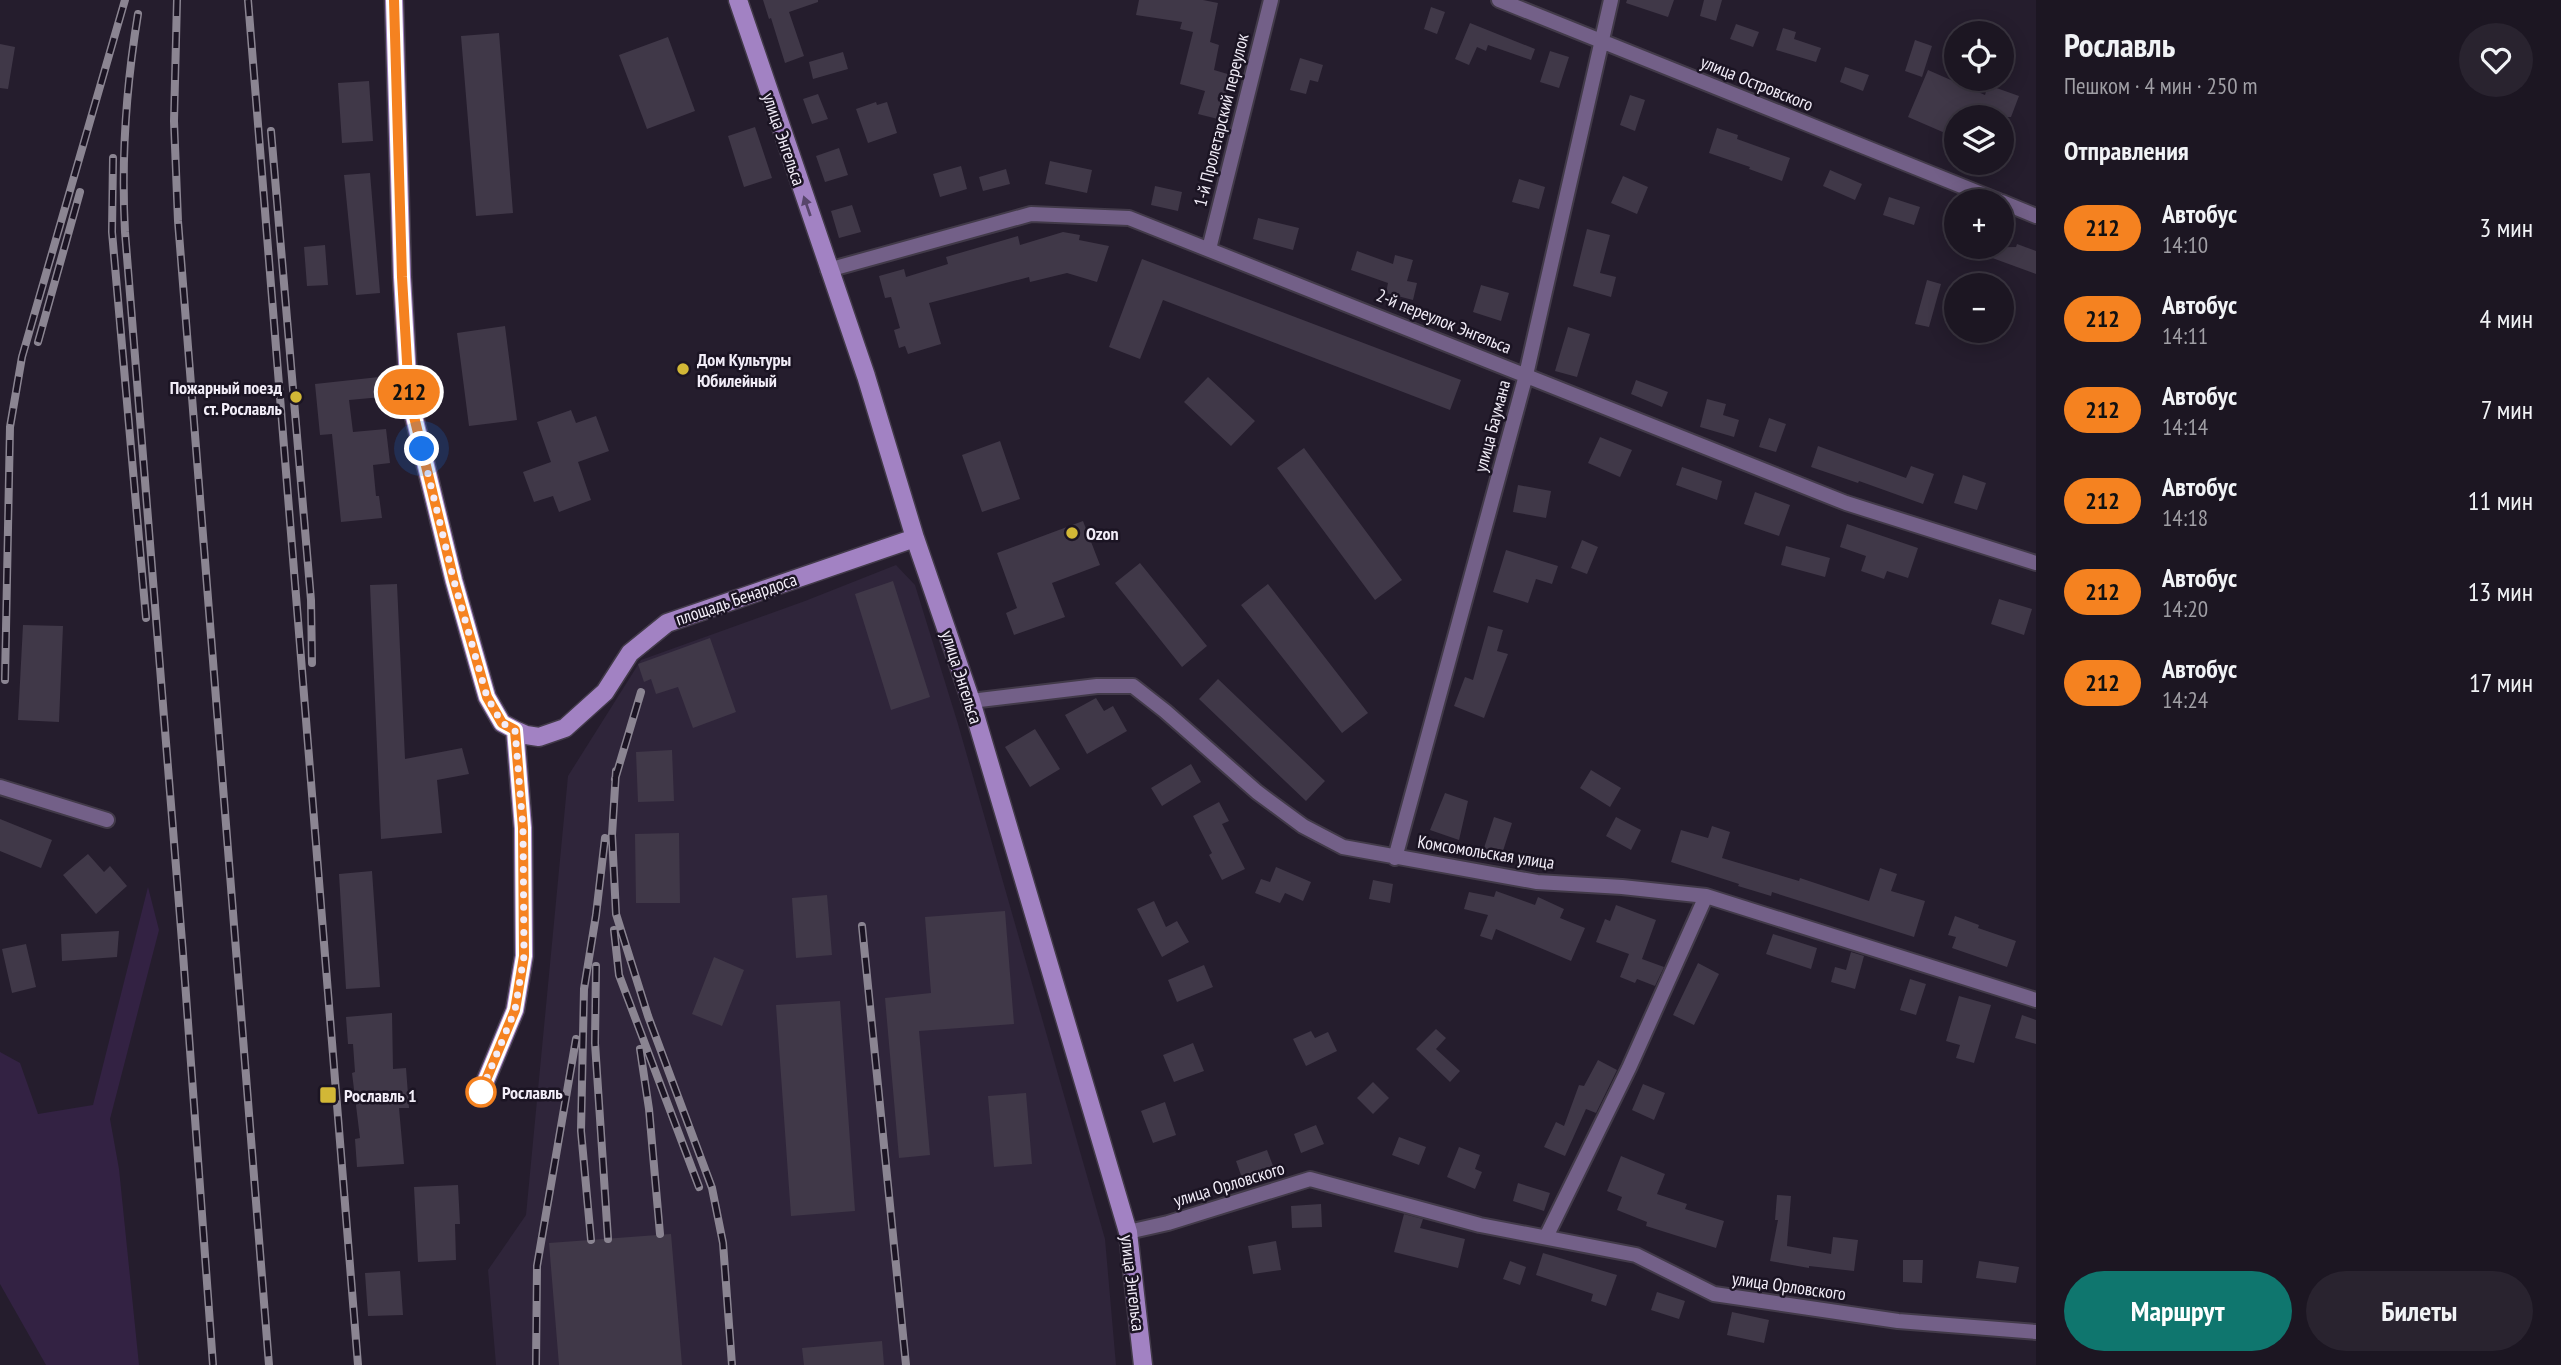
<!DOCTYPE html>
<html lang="ru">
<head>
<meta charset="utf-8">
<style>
	:root { --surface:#1c1622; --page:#29232f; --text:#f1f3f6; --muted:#a09fa5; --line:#3a3540; --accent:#0f766e }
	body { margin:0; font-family:"PT Sans Narrow",sans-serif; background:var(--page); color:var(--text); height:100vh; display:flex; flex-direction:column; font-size:26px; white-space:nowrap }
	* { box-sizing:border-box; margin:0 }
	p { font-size:23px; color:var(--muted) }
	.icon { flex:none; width:38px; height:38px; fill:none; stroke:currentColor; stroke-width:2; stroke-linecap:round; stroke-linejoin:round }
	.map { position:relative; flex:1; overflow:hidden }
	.side { display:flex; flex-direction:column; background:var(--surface); width:525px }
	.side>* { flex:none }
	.badge { padding:0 14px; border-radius:23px; font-size:24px; line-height:46px }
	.tools { position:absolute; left:1944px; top:21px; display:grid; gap:14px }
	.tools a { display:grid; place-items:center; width:70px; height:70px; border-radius:50%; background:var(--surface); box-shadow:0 4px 18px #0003,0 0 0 2px var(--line); font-size:35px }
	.you { position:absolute; width:35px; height:35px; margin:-18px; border:5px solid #fff; border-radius:50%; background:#1a73e8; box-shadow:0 0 0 10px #1a73e833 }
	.map>.badge { position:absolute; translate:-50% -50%; box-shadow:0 0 0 4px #fff }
	h2 { padding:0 28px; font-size:26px; line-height:63px }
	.round { display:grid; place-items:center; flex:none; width:74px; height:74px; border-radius:37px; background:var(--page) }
	.head { display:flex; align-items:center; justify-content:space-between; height:119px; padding:0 28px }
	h1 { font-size:33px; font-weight:700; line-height:52px }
	.action { display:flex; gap:14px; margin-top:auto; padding:14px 28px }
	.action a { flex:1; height:80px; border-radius:42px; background:var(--accent); color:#fff; font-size:28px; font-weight:700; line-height:80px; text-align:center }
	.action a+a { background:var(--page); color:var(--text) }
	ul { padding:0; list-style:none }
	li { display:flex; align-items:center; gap:21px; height:91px; padding:0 28px }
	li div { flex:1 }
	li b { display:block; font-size:26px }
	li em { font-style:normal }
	li .badge { min-width:77px; font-weight:700; text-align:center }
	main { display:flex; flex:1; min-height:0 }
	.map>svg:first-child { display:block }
	.built { fill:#2f253a }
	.green { fill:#332243 }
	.building { fill:#403848 }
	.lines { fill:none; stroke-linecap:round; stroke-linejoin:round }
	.street-casing { stroke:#423a49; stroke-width:18 }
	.secondary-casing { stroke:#423a49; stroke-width:21 }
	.street { stroke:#736088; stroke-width:14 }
	.secondary { stroke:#a282c3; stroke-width:18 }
	.rail-casing { stroke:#8b8592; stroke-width:8 }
	.rail { stroke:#1b1423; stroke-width:5; stroke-dasharray:16; stroke-linecap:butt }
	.oneway { fill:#58466b }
	.line-casing { stroke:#fff; stroke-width:16 }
	.line { stroke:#f58220; stroke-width:10 }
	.walk { stroke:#f2edf8; stroke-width:7; stroke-dasharray:0 12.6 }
	.poi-dot { fill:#d2b736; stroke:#1b1423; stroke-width:2.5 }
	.stop-dot { fill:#fff; stroke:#f58220; stroke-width:3.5 }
	.labels { text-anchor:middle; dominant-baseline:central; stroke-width:5; stroke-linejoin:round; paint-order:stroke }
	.street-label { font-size:18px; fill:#f2edf8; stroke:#1b1423 }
	.poi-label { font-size:18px; font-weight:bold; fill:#f2edf8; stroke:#1b1423; text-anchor:start }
	.stop-label { font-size:18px; font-weight:bold; fill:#f2edf8; stroke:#1b1423; text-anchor:start }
</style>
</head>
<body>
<main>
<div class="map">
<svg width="2036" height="1365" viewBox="0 0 2036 1365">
	<rect width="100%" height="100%" fill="#251d2d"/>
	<!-- built -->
	<path class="built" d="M896 565 915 585 958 724 1105 1239 1116 1365H496L488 1270 526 1215 568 776 641 660 805 601Z"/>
	<!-- green -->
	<path class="green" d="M148 887 159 930 110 1119 119 1169 139 1365H46L0 1284V1052L20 1063 38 1114 93 1105Z"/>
	<!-- building -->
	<path class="building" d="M763 0H818V2L789 12 804 56 785 63 771 18 769 19Z
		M1139 0H1203L1218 3 1210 42 1219 45 1214 70 1231 75 1218 119 1198 114 1205 91 1180 84 1193 32 1180 29 1182 22 1136 15Z
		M1627 0H1674L1668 17 1626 3Z
		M1704 0H1722L1716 21 1700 16Z
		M1431 7 1445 12 1437 34 1424 29Z
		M1470 23 1535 49 1531 60 1488 45 1486 51 1477 47 1469 65 1455 59Z
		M1736 24 1759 32 1753 47 1730 39Z
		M1783 28 1796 32 1794 39 1821 48 1816 62 1776 50Z
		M499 33 513 213 476 216 461 36Z
		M668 37 695 111 647 129 619 55Z
		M1915 40 1932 46 1922 77 1905 71Z
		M0 44 15 47 8 89 0 88Z
		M1550 51 1569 57 1559 88 1540 82Z
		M843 52 848 69 813 79 809 62Z
		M1300 58 1323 65 1318 82 1310 80 1306 94 1290 90Z
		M1845 67 1869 75 1863 91 1840 82Z
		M1928 70 1985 95 1988 85 2019 96 2011 117H1951L1945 133 1908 117Z
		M369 81 373 141 342 143 338 83Z
		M818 94 828 119 812 124 803 99Z
		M1630 95 1645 100 1635 131 1620 125Z
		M876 102 877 105 887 102 897 133 868 143 856 109Z
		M755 127 772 178 744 187 728 136Z
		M1717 128 1738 135 1737 139 1790 158 1782 181 1749 169 1750 167 1709 153Z
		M839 148 848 175 825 182 816 156Z
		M1050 161 1092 170 1087 193 1045 184Z
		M961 166 967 189 940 197 933 174Z
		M1006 169 1010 184 983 191 979 177Z
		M1830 170 1862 184 1855 200 1823 186Z
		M370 173 380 293 356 295 344 175Z
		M1623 176 1648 187 1637 214 1611 203Z
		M1519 179 1545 187 1539 209 1512 202Z
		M1155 186 1182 192 1178 211 1151 205Z
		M1889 197 1920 207 1914 225 1883 215Z
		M852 205 861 232 839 238 831 211Z
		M1258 218 1299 228 1293 250 1253 239Z
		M1587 229 1610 235 1600 273 1616 277 1611 297 1573 286Z
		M1063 232 1080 235 1079 240 1109 246 1097 282 1067 273 1030 282 1029 277 929 303 941 344 908 354 905 346 899 348 894 330 900 328 891 297 885 298 879 276 904 269 906 277 948 264 946 257 1018 236 1020 245Z
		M2017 244 2036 251V274L1965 248 2016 247Z
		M325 245 328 285 307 286 304 247Z
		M1357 251 1393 264 1395 255 1413 260 1407 281 1417 283 1413 300 1386 293 1388 283 1351 270Z
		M1142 259 1461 380 1450 410 1163 300 1140 359 1109 347Z
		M1927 280 1941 284 1929 327 1915 324Z
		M1481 285 1509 293 1501 321 1473 312Z
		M505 326 517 420 469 426 457 333Z
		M1568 327 1590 334 1577 377 1555 371Z
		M379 377 382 397 349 400 353 432 386 429 390 463 373 465 376 496H379L382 518 341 522 332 434 320 435 315 384Z
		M1208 377 1255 421 1231 446 1184 402Z
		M1636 380 1668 392 1662 407 1631 394Z
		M1707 399 1726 404 1723 415 1739 420 1734 437 1700 427Z
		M571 410 576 423 596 416 609 451 578 462 591 500 559 512 553 496 534 502 523 472 551 462 537 422Z
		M1769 418 1786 424 1776 452 1759 447Z
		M1600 437 1632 450 1620 477 1588 463Z
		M1000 441 1020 499 982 512 962 455Z
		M1818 446 1906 478 1911 466 1934 474 1923 504 1859 481 1858 483 1811 467Z
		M1304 448 1402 580 1375 600 1277 468Z
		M1682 467 1722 481 1717 500 1676 485Z
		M1963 475 1986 483 1977 510 1954 503Z
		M1518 485 1551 491 1546 518 1513 512Z
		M1755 492 1790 505 1779 536 1744 524Z
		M1083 521 1100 565 1052 583 1065 617 1014 635 1006 613 1017 608 997 553Z
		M1847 524 1918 548 1908 578 1887 571 1884 579 1861 571 1866 556 1840 547Z
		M1582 540 1598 547 1587 574 1571 568Z
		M1786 546 1830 558 1825 577 1781 565Z
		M1506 550 1558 566 1552 584 1536 579 1528 603 1493 592Z
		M1140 563 1207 646 1182 667 1115 583Z
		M893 581 930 697 891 710 855 594Z
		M397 584 405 759 462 748 469 774 437 780 442 833 381 839 370 585Z
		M1268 584 1368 713 1342 733 1241 605Z
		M1999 599 2032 609 2024 635 1991 624Z
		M23 625 63 626 59 722 18 720Z
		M1488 626 1503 630 1497 651 1508 654 1484 718 1454 706 1465 677 1473 680Z
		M710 638 736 712 693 728 678 687 656 694 651 679 644 682 638 664Z
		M1218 679 1325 781 1306 801 1199 699Z
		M1096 698 1104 711 1113 706 1127 731 1087 754 1065 715Z
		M1035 729 1060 769 1030 787 1005 747Z
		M672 750 674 801 638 802 636 752Z
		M1191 764 1201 782 1162 806 1151 788Z
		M1591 770 1621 788 1610 807 1580 788Z
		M1445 793 1468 801 1459 840 1430 830Z
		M1219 802 1229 821 1222 824 1245 869 1222 880 1209 855 1212 853 1193 816Z
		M1494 817 1512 823 1502 854 1484 848Z
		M1616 817 1641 830 1631 850 1606 836Z
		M0 819 52 840 41 868 0 851Z
		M1712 826 1730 832 1722 858 1799 881 1800 878 1869 901 1880 868 1897 874 1891 891 1925 901 1914 937 1772 892 1771 896 1738 886 1739 884 1671 862 1681 830 1708 838Z
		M679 833 680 903H636L635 834Z
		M88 854 104 872 110 866 127 886 96 914 63 875Z
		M1276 867 1311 882 1303 901 1285 893 1280 903 1255 893 1261 879 1270 882Z
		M372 871 380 987 346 989 339 874Z
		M1373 880 1393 884 1390 903 1369 899Z
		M1496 891 1535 905 1538 897 1564 909 1560 918 1585 928 1571 961 1496 929 1492 940 1480 936 1488 915 1464 909 1469 892 1494 897Z
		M827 895 832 955 796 958 792 898Z
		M1154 901 1166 927 1177 921 1189 942 1162 957 1137 909Z
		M1616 905 1656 920 1642 959 1664 967 1655 986 1637 979 1635 983 1620 977 1629 954 1596 942 1605 919 1610 921Z
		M1005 911 1014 1024 919 1031 930 1155 899 1158 885 998 931 993 925 917Z
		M1955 916 1979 925 1978 928 2016 941 2007 967 1952 948 1956 937 1948 935Z
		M119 931 117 957 62 961 61 934Z
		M1773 934 1817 948 1811 969 1766 954Z
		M26 944 36 987 12 993 2 949Z
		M1851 952 1864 956 1855 989 1831 982 1835 967 1846 970Z
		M714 957 744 970 722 1026 692 1014Z
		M1698 963 1719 974 1694 1025 1673 1015Z
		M1204 965 1213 987 1177 1002 1168 980Z
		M1910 979 1926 984 1916 1015 1900 1010Z
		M1959 996 1991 1005 1974 1063 1956 1058 1960 1045 1946 1041Z
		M840 1001 855 1211 791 1216 776 1005Z
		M392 1013 393 1069 406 1068 409 1108H399L404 1164 357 1167 355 1139 360 1138 352 1073 355 1072 353 1044H348L346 1017Z
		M2022 1015 2036 1020V1044L2015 1038Z
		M1436 1029 1446 1038 1436 1049 1460 1071 1450 1082 1416 1049Z
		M1311 1031 1315 1038 1328 1032 1337 1051 1306 1066 1293 1039Z
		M1193 1043 1204 1071 1174 1082 1163 1055Z
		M1598 1060 1617 1070 1596 1113 1586 1109 1565 1156 1544 1147 1556 1122 1564 1126 1579 1085 1584 1086Z
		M1373 1082 1389 1098 1373 1114 1357 1098Z
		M1643 1084 1665 1093 1654 1120 1632 1110Z
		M1026 1093 1032 1164 994 1167 988 1096Z
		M1165 1102 1176 1135 1153 1143 1141 1111Z
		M1316 1125 1324 1144 1301 1153 1294 1134Z
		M1399 1137 1426 1147 1419 1165 1392 1155Z
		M1459 1147 1480 1155 1475 1169 1482 1172 1475 1189 1447 1177Z
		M1267 1150 1273 1166 1242 1178 1236 1161Z
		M1621 1156 1665 1174 1657 1194 1687 1204 1685 1209 1724 1221 1716 1248 1646 1226 1647 1222 1617 1210 1622 1197 1607 1191Z
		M1518 1183 1550 1193 1544 1211 1513 1201Z
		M458 1185 460 1224H455L456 1260 418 1262 414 1187Z
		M1777 1195 1791 1196 1787 1246 1831 1254 1833 1237 1858 1240 1854 1271 1809 1266V1268L1770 1261 1778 1220H1775Z
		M1321 1204 1322 1227 1292 1228 1291 1206Z
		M1404 1214 1423 1219 1420 1228 1465 1239 1458 1268 1394 1252Z
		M671 1234 682 1365H559L549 1243Z
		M1276 1241 1281 1270 1253 1274 1248 1246Z
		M1543 1253 1617 1275 1606 1306 1591 1301 1593 1294 1536 1275Z
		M1903 1260H1923L1922 1283 1903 1282Z
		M1510 1261 1526 1267 1520 1285 1503 1279Z
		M1979 1261 2019 1267 2016 1283 1976 1278Z
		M400 1271 403 1315 368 1316 365 1273Z
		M1657 1292 1685 1301 1679 1319 1651 1310Z
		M1732 1312 1769 1320 1764 1343 1727 1335Z
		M882 1341 884 1365H804L802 1348Z"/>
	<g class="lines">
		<defs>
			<path id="street" d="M1499 0 1999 201
				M2002 202 2036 216
				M1209 249 1271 0
				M828 270 1031 214 1129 218 1846 503 2036 563
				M971 701 1097 686H1133L1165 711 1257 792 1303 826 1343 847 1537 882 1622 887 1706 896 2036 1000
				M0 787 107 820
				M1395 858 1526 375 1611 0
				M1128 1232 1168 1223 1310 1179 1480 1225 1636 1255 1714 1294 1898 1321 2036 1332
				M1546 1237 1629 1068 1706 896"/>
			<path id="secondary" d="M394 0 402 277 409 396 454 581 487 697 502 723 515 730 523 828 524 956 515 1010 481 1092
				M738 0 866 376 915 538 971 701 1128 1232 1143 1365
				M515 730 526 735 539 737 565 728 605 692 630 653 667 623 915 538"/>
		</defs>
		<!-- street casing -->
		<use href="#street" class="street-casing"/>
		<!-- secondary casing -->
		<use href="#secondary" class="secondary-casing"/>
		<!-- street -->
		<use href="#street" class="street"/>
		<!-- secondary -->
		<use href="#secondary" class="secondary"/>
		<defs>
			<path id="rail" d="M177 0 174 121 178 221 269 1365
				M248 0 358 1365
				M138 14C126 87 121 158 125 232L183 954 213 1365
				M271 131 311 600 312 663
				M113 158 112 232 146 618
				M38 342 80 192
				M5 680 10 427 22 357 125 0
				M616 771 612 835 616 914 648 1016 712 1188 723 1243 732 1365
				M615 779 641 692
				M862 926 906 1365
				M614 930 619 975 699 1187
				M596 966 595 1043 608 1239
				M640 1049 649 1109 660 1234
				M591 1240 581 1131 584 989 596 915 605 838
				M536 1365 537 1266 576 1039"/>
		</defs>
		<!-- rail casing -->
		<use href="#rail" class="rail-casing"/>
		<!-- rail -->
		<use href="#rail" class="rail"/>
	</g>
	<!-- one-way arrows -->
	<defs><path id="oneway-solid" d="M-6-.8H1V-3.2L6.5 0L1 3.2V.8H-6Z" transform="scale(1.75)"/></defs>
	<use class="oneway" href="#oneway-solid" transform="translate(807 206) rotate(-109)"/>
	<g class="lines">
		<defs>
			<path id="line" d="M394 0 402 277 409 396 454 581 487 697 502 723 515 730 523 828 524 956 515 1010 481 1092"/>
		</defs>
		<!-- line casing -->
		<use href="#line" class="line-casing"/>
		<!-- line -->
		<use href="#line" class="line"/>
		<!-- walk -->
		<path class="walk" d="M422 449 454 581 487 697 502 723 515 730 523 828 524 956 515 1010 481 1092"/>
	</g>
	<!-- markers -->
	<g class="poi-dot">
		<circle cx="683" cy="369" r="7"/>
		<circle cx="296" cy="397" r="7"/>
		<circle cx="1072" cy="533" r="7"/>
		<rect x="319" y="1086" width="18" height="18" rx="3.5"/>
	</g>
	<circle class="stop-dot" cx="481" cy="1092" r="14"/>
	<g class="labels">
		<!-- street labels -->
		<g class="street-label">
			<text transform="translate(1757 83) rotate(22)">улица Островского</text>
			<text transform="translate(1221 120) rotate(-76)">1-й Пролетарский переулок</text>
			<text transform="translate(784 139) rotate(71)">улица Энгельса</text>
			<text transform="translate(1444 321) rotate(22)">2-й переулок Энгельса</text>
			<text transform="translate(1492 426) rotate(-75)">улица Баумана</text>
			<text transform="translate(736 599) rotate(-19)">площадь Бенардоса</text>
			<text transform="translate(962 677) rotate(72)">улица Энгельса</text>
			<text transform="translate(1486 852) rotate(9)">Комсомольская улица</text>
			<text transform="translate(1229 1184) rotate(-17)">улица Орловского</text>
			<text transform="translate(1133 1283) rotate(83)">улица Энгельса</text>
			<text transform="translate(1789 1286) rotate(8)">улица Орловского</text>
		</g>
		<!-- poi labels -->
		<g class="poi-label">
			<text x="697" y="359">Дом Культуры<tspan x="697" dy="21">Юбилейный</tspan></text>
			<text x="282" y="387" text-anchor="end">Пожарный поезд<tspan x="282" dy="21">ст. Рославль</tspan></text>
			<text x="1086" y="533">Ozon</text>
			<text x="344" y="1095">Рославль 1</text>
		</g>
		<!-- stop labels -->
		<g class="stop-label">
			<text x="502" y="1092">Рославль</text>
		</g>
	</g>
</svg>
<div class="tools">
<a><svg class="icon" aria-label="locate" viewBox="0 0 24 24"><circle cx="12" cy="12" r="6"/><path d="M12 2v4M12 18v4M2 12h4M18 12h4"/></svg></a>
<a><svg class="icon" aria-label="layers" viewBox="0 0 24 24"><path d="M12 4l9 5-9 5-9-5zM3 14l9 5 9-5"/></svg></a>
<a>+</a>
<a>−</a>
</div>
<div class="you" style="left:422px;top:449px"></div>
<b class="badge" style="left:409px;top:392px;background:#f58220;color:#111">212</b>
</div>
<section class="side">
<div class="head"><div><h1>Рославль</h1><p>Пешком · 4 мин · 250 m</p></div><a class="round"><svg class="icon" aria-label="heart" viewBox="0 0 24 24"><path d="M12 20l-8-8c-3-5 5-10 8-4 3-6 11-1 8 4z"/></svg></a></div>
<h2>Отправления</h2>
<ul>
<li><span class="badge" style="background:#f58220;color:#111">212</span><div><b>Автобус</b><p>14:10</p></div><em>3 мин</em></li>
<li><span class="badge" style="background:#f58220;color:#111">212</span><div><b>Автобус</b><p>14:11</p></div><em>4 мин</em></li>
<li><span class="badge" style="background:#f58220;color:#111">212</span><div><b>Автобус</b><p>14:14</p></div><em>7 мин</em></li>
<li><span class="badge" style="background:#f58220;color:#111">212</span><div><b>Автобус</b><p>14:18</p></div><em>11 мин</em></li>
<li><span class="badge" style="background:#f58220;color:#111">212</span><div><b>Автобус</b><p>14:20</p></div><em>13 мин</em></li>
<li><span class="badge" style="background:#f58220;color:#111">212</span><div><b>Автобус</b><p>14:24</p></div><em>17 мин</em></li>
</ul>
<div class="action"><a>Маршрут</a><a>Билеты</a></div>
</section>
</main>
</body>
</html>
